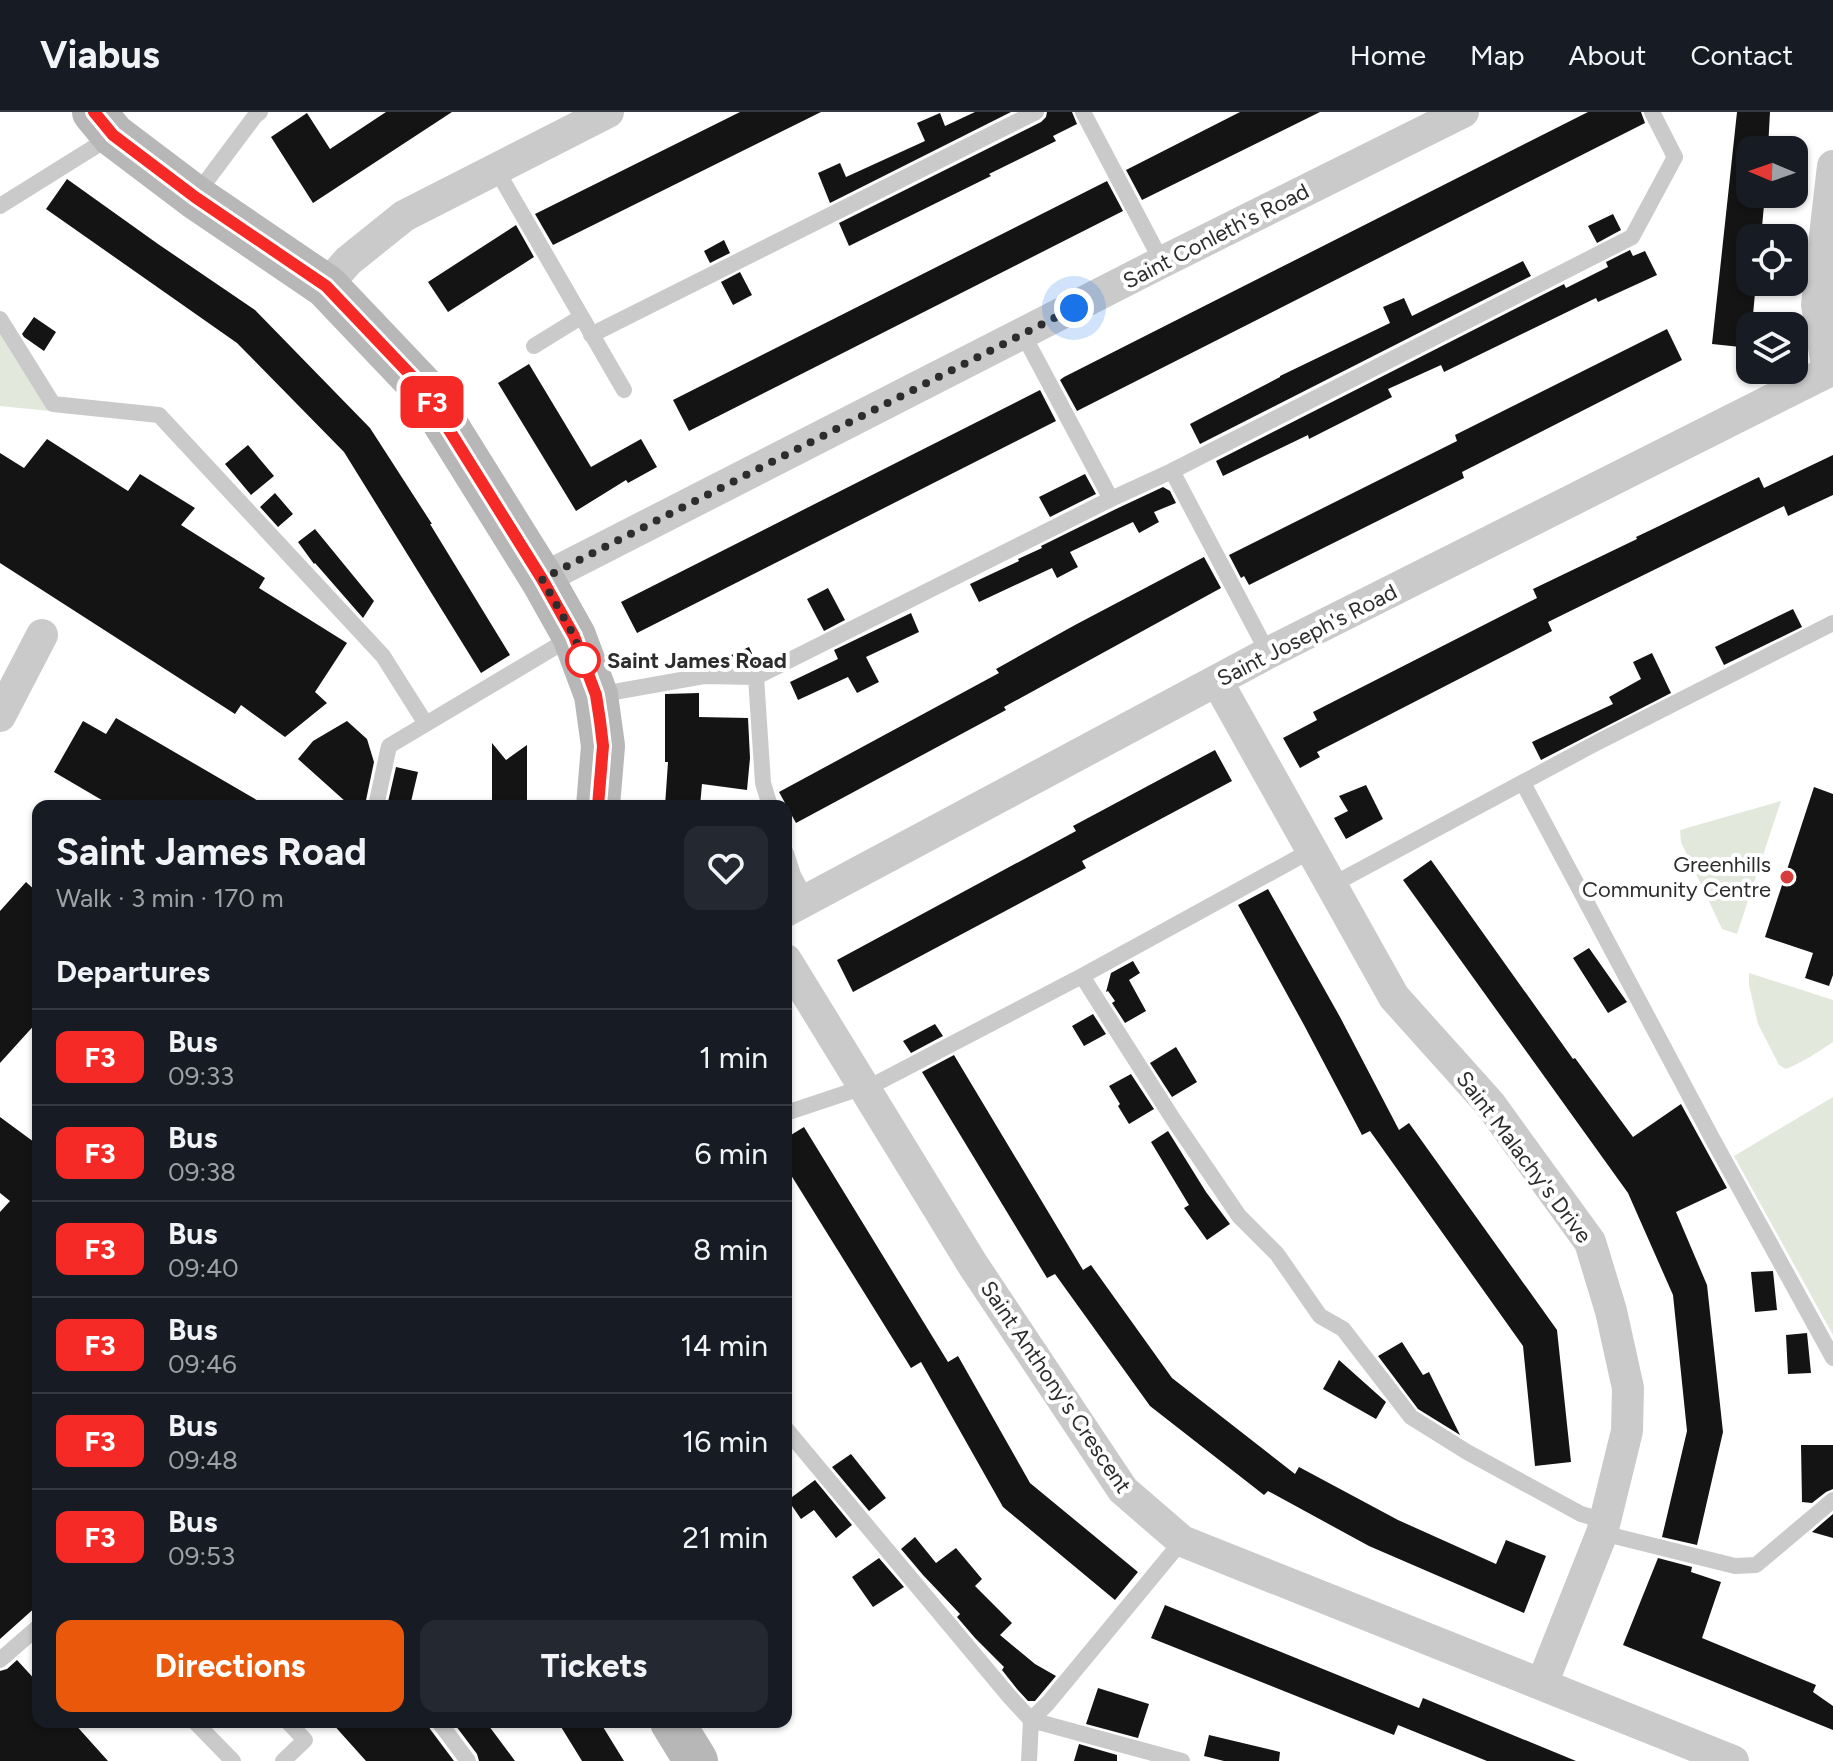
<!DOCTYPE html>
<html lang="en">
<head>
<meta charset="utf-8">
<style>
	:root { --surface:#171b24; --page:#242831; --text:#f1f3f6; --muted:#9ea1a6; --line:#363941; --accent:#ea580c }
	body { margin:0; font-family:Figtree,sans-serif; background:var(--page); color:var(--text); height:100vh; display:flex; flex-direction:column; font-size:30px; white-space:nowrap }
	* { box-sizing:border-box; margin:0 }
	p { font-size:26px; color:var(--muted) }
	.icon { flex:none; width:44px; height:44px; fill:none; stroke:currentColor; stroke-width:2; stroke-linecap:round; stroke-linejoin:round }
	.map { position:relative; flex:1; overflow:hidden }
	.panel { position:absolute; left:32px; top:688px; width:760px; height:928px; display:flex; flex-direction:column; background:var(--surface); border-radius:16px; box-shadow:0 2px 6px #0004 }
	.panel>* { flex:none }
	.badge { padding:0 16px; border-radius:12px; font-size:28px; line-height:52px }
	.needle { width:52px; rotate:272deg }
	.buttons { position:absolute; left:1736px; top:24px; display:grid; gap:16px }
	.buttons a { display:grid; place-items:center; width:72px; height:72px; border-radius:16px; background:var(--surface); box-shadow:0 2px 6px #0004; font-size:40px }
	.you { position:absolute; width:40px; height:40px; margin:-20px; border:6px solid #fff; border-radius:50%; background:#1a73e8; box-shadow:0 0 0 12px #1a73e833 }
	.map>.badge { position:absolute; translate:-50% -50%; box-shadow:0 0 0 4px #fff }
	h2 { padding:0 24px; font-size:30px; line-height:72px }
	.round { display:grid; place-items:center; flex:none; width:84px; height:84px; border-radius:16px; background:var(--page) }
	.headline { display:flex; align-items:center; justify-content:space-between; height:136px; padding:0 24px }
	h1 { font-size:38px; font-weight:700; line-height:60px }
	.button { display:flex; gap:16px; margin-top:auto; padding:16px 24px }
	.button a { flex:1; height:92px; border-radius:16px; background:var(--accent); color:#fff; font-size:32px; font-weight:700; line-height:92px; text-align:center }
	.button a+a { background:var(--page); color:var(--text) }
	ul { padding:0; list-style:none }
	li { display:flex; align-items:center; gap:24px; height:96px; padding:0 24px; border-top:2px solid var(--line) }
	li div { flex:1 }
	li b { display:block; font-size:30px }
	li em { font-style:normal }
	li .badge { min-width:88px; font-weight:700; text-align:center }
	header { display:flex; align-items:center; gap:48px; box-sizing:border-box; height:112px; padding:0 40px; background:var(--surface); border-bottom:2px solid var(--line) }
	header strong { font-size:38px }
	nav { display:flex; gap:44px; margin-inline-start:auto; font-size:28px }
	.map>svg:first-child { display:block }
	.green { fill:#e2e9dc }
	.building { fill:#141414 }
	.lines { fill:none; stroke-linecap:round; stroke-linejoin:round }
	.lane { stroke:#cacaca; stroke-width:16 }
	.street { stroke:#cacaca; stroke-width:32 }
	.secondary { stroke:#b7b7b7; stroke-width:44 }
	.line-casing { stroke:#fff; stroke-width:18 }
	.line { stroke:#f52a26; stroke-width:12 }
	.walk { stroke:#2d2d2d; stroke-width:8; stroke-dasharray:0 14.4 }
	.stop-dot { fill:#fff; stroke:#f52a26; stroke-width:4 }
	.poi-dot { fill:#d63d3d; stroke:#fff; stroke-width:3 }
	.labels { text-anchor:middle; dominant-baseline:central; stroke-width:8; stroke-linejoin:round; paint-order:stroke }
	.street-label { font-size:22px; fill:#2d2d2d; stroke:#fff }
	.stop-label { font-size:22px; font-weight:bold; fill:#2d2d2d; stroke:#fff; text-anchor:start }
	.poi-label { font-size:22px; fill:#2d2d2d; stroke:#fff; text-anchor:end }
</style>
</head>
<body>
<header>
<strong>Viabus</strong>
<nav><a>Home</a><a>Map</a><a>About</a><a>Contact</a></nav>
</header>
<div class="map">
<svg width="1833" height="1649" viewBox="0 0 1833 1649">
	<rect width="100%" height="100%" fill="#fff"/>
	<!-- green -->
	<path class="green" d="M0 217 49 299 0 294Z
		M1781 689 1737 822 1722 817 1681 730 1680 718Z
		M1749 861 1833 888V930C1818 940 1803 950 1786 957L1779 953 1758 912 1749 873Z
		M1833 985V1223L1734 1044Z"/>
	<!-- building -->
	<path class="building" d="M386 0H452L313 91 271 25 307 1 330 37Z
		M740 0H821L553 133 535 102Z
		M975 0H1011L830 91 818 61 840 51 846 65 925 29 917 11 940 1 945 14Z
		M1047 0H1072L1077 12 1053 24 1056 29 989 62 991 64 849 134 839 111 1041 10 1046 5Z
		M1240 0H1320L1142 88 1126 58Z
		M1588 0H1641L1645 11 1077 299 1060 268 1064 265Z
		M1737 0H1770L1768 37 1750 36V82H1765L1761 126H1750V170H1756L1752 214H1750V236L1712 232Z
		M67 67 158 132 255 198 370 316 432 412H430L510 543 481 561 344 340 237 231 46 97Z
		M1107 69 1123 99 689 319 673 288Z
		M1613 102 1621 118 1597 131 1588 114Z
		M516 113 534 145 448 200 428 170Z
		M724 128 730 141 710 151 704 139Z
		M1630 138 1633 144 1645 139 1657 163 1598 190 1596 186 1444 260 1441 253 1388 277 1392 285 1309 327 1308 323 1223 364 1216 349 1564 172 1566 176 1608 155 1606 150Z
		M1523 149 1531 164 1200 332 1190 312 1280 265V264L1390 211 1383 195 1404 186 1412 204Z
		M740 160 752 183 733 193 721 170Z
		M34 205 56 220 44 239 24 225 22 222Z
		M1667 217 1682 248 1462 360 1464 366 1249 473 1244 464 1241 466 1229 443 1457 329 1455 323Z
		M529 252 591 355 641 327 657 355 628 371 626 368 576 399 498 271Z
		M1040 278 1056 309 637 521 621 490Z
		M47 327 128 379 140 362 195 396 181 413 265 466 259 476 347 531 315 580 327 591 285 625 241 593 235 602 0 451V341L24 356Z
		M248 333 274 364 251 383 225 352Z
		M1833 343V383L1788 404 1784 394 1548 510 1552 519 1317 640 1320 645 1300 656 1283 626 1317 608 1313 600 1537 486 1533 477 1637 427 1636 425 1657 415 1759 365 1764 376Z
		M1085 362 1096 382 1050 405 1039 385Z
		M1163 375 1170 379 1176 391 1154 400 1159 410 1139 421 1133 410 1070 440 1078 455 1057 466 1052 456 979 490 970 472 1019 449 1018 447 1042 436 1041 434 1116 397Z
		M275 381 293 402 278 415 260 395Z
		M315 417 374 489 363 506 315 451 314 452 298 430Z
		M1204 445 1221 476 1004 595 1006 598 796 711 779 680 999 561 996 557 1075 513Z
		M828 476 845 508 824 519 807 487Z
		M1793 497 1802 515 1724 553 1715 535Z
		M911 501 919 520 866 545 879 570 857 581 848 565 798 588 790 570 838 547 834 538Z
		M749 535 757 552 754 554 709 553Z
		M1652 541 1671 581 1541 648 1532 630 1613 592 1609 585 1641 567 1633 550Z
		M699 581V605L748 606 750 646 747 678 702 672 700 694H665L668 650H665V582Z
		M116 606 267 694H112L54 660 83 609 106 622Z
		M347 609 367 627 374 650 365 693 346 690 298 647 313 629Z
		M492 631 506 648 527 633V694H492Z
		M1215 638 1232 669 1082 749 1086 756 853 880 837 848 1076 719 1073 714Z
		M396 655 418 660 410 694H387Z
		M1366 673 1383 707 1346 727 1334 706 1348 699 1339 684Z
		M1814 675 1833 682V863L1829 874 1805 866 1813 841 1765 825Z
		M1431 748 1573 947 1575 946 1633 1025 1681 992 1727 1076 1676 1100 1707 1173 1723 1320 1697 1433 1662 1425 1687 1319 1673 1183 1628 1081 1403 768Z
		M26 770 38 781V909L0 951V799Z
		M1268 777 1340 905 1399 1018 1409 1011 1557 1218 1571 1350 1535 1354 1523 1234 1370 1019 1362 1023 1304 913 1238 793Z
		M1589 836 1627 890 1608 901 1573 846Z
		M1133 849 1140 861 1129 868 1146 899 1125 911 1112 891 1115 889 1108 879 1106 880 1111 861Z
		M1093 902 1106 922 1084 934 1072 914Z
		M935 912 943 924 911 941 903 929Z
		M1176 935 1197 970 1172 985 1150 951Z
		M954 943 1083 1158 1091 1153 1172 1266 1295 1362 1299 1355 1398 1408 1496 1452 1506 1428 1546 1444 1524 1501 1369 1434 1268 1379 1264 1383 1150 1294 1055 1162 1047 1166 922 960Z
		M1131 962 1154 997 1129 1012 1118 994 1120 992 1109 974Z
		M0 1005 38 1033V1493L0 1527V1100L10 1089 0 1081Z
		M804 1015 948 1250 958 1244 1030 1371 1138 1460 1115 1488 1003 1395 921 1250 911 1256 786 1055V1026Z
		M1168 1019 1206 1080 1230 1112 1207 1128 1184 1096 1189 1093 1151 1030Z
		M1773 1159 1777 1198 1755 1200 1751 1160Z
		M1807 1221 1811 1261 1788 1262 1786 1223Z
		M1402 1230 1423 1263 1429 1260 1460 1323 1418 1297 1378 1244Z
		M1339 1248 1386 1290 1376 1307 1323 1277Z
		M1801 1333H1833V1377L1826 1380 1812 1391 1802 1390Z
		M851 1342 886 1386 869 1399 832 1355Z
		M815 1368 852 1413 836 1426 814 1398 801 1407 788 1388Z
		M1833 1402V1426L1812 1420Z
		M915 1425 936 1451 956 1436 982 1467 975 1474 1012 1511 1000 1523 1035 1552 1056 1564 1035 1589H1028L1017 1577 1002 1558 1004 1555 975 1526 957 1505 960 1502 923 1463 901 1437Z
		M879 1446 904 1475 873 1495 852 1465Z
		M1658 1446 1692 1455 1691 1460 1721 1470 1702 1526 1816 1573 1813 1580 1833 1594V1618L1623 1533Z
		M1165 1493 1419 1596 1423 1586 1576 1649H1487L1398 1613 1394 1623 1151 1526Z
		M17 1548 38 1571V1610H73L108 1649H0V1559L7 1557Z
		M1098 1576 1149 1592 1138 1626 1086 1612Z
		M331 1610H428L430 1617 454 1649H366Z
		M453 1610H486L515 1649H479L477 1642Z
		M558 1610H600L624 1649H582Z
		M1209 1623 1280 1640 1279 1649H1224L1204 1644Z
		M1079 1632 1117 1643V1649H1074Z"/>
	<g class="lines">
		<!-- lane -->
		<path class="lane" d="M1083 0 1162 150
			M496 57 624 278
			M196 83 255 4 260 0
			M0 94 112 24
			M0 207 53 292 159 303 383 544 426 612
			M1023 222 1111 387
			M591 223 1036 0
			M534 234 581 205
			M1172 359 1268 541
			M756 565 763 671 770 694
			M597 583 704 564 756 565 1111 387 1172 359 1632 125 1675 45 1652 0
			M1523 671 1712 1026 1833 1246
			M376 694 389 634 572 525
			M786 741 793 763 807 789
			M1332 773 1598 630 1833 511
			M1082 864 1173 1007 1239 1104 1277 1142 1320 1204 1343 1217 1411 1305 1467 1340 1581 1402 1605 1409
			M786 1001 879 970 1082 864 1312 738
			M786 1317 1009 1584 1031 1608 1182 1649
			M1602 1421 1735 1454 1756 1453 1833 1388
			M0 1548 38 1515
			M195 1610 233 1649
			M439 1610 468 1649
			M283 1649 305 1628 288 1610
			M1029 1649 1031 1608 1048 1591 1182 1429"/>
		<!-- street -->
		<path class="street" d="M326 174 348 149 404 104 608 0
			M1828 260 1817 193 1833 54
			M542 467 1162 150 1463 0
			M1217 569 1394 885 1490 992 1590 1130 1611 1199 1628 1276 1627 1319 1602 1421 1542 1572
			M0 604 42 523
			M786 799 1268 541 1833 257
			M786 848 973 1153 1123 1378 1182 1429 1733 1649"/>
		<!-- secondary -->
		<path class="secondary" d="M94 0 113 23 195 85 326 174 423 276 542 467 574 524 596 583 603 634 598 694
			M672 1610 696 1649"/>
	</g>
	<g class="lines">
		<defs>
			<path id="line" d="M94 0 113 23 195 85 326 174 423 276 542 467 574 524 596 583 600 609 603 634 598 694"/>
		</defs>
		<!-- line casing -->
		<use href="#line" class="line-casing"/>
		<!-- line -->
		<use href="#line" class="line"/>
		<!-- walk -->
		<path class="walk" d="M583 548 585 553 574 524 542 467 1074 196"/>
	</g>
	<!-- markers -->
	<circle class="stop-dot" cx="583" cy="548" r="16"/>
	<circle class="poi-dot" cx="1787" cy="765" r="8"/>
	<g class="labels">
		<!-- street labels -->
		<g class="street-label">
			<text transform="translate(1216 124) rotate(-27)">Saint Conleth's Road</text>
			<text transform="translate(1307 523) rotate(-27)">Saint Joseph's Road</text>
			<text transform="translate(1524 1045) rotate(53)">Saint Malachy's Drive</text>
			<text transform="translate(1056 1275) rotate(56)">Saint Anthony's Crescent</text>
		</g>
		<!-- stop labels -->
		<g class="stop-label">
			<text x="607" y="548">Saint James Road</text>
		</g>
		<!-- poi labels -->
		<g class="poi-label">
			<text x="1771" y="752">Greenhills<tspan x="1771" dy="25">Community Centre</tspan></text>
		</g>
	</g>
</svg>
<div class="buttons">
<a><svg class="needle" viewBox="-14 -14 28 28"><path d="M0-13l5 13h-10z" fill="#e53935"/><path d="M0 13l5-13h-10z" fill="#9ea1a6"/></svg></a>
<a><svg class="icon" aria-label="locate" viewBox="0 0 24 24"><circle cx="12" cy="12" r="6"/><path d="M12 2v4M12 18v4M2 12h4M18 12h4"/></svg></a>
<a><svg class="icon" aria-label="layers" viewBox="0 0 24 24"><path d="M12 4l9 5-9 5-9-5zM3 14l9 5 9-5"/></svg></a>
</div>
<div class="you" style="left:1074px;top:196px"></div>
<b class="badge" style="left:432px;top:290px;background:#f52a26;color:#fff">F3</b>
<section class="panel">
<div class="headline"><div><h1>Saint James Road</h1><p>Walk · 3 min · 170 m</p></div><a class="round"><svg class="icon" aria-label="heart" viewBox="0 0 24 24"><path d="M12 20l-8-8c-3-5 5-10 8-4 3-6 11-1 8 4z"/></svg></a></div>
<h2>Departures</h2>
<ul>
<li><span class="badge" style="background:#f52a26;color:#fff">F3</span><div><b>Bus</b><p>09:33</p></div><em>1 min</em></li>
<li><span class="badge" style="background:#f52a26;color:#fff">F3</span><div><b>Bus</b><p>09:38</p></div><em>6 min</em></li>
<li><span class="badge" style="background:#f52a26;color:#fff">F3</span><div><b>Bus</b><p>09:40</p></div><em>8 min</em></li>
<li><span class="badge" style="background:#f52a26;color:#fff">F3</span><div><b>Bus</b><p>09:46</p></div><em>14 min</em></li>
<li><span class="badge" style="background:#f52a26;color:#fff">F3</span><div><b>Bus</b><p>09:48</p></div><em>16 min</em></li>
<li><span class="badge" style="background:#f52a26;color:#fff">F3</span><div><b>Bus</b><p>09:53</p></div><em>21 min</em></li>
</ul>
<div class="button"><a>Directions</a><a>Tickets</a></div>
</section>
</div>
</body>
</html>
